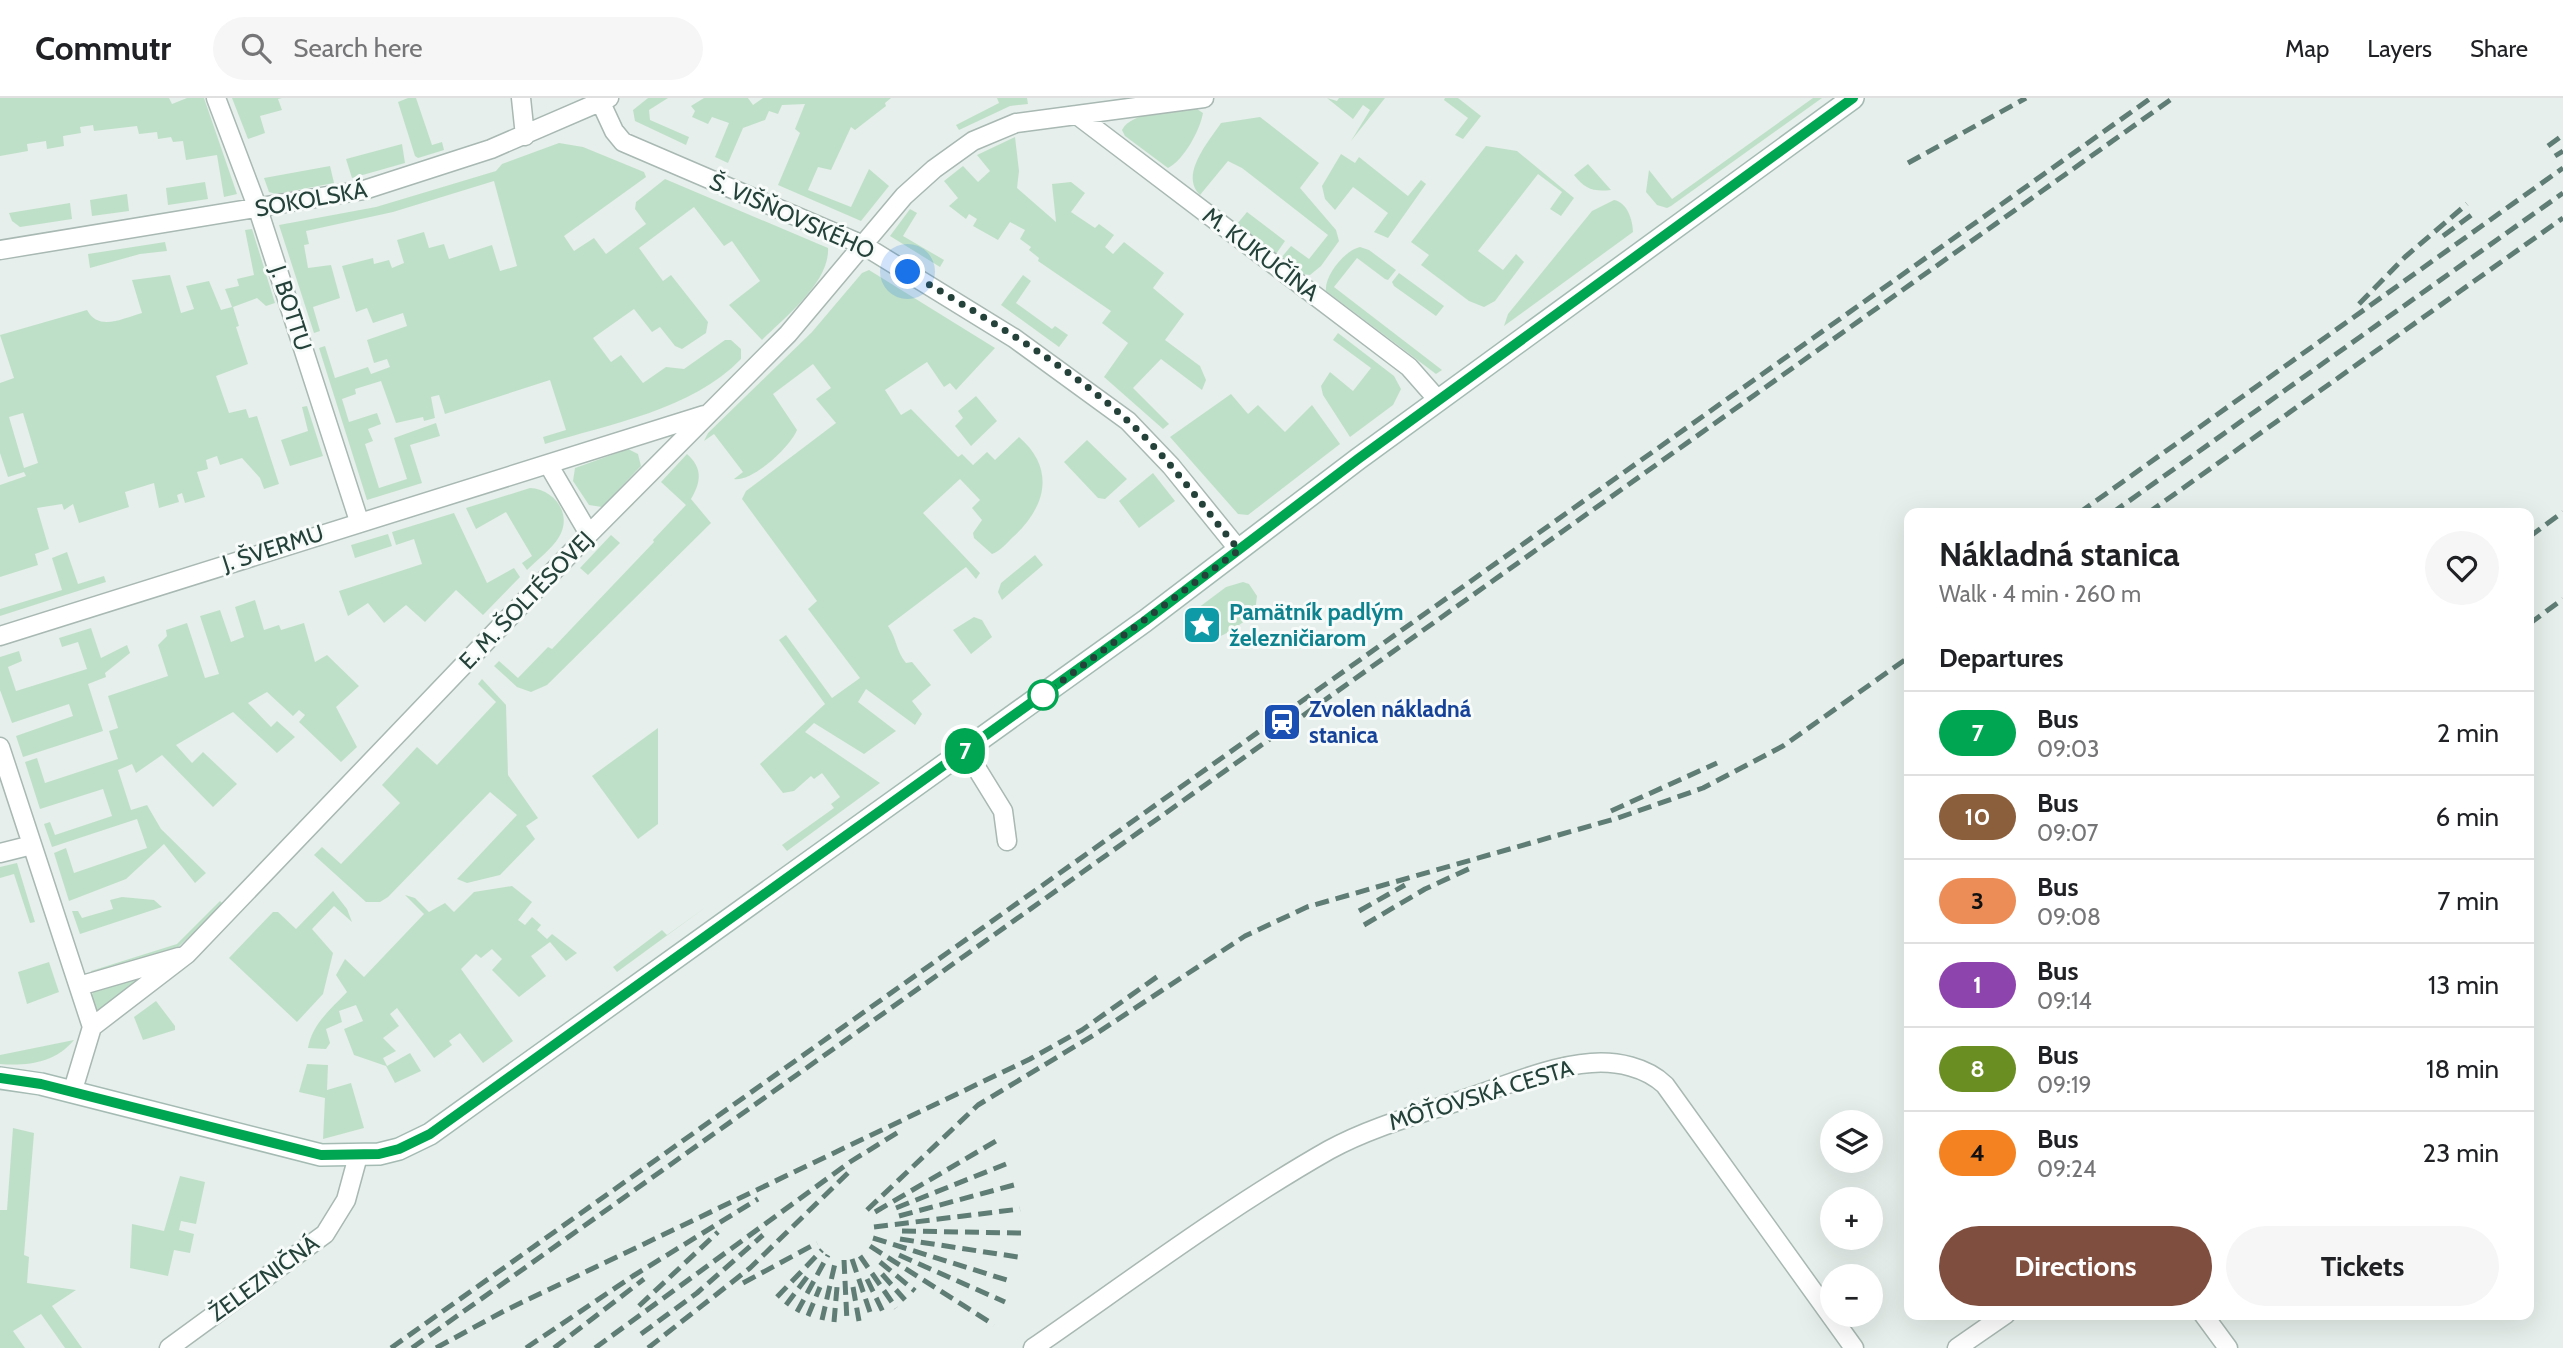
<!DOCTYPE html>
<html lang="en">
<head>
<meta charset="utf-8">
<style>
	:root { --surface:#fff; --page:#f6f6f6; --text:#202124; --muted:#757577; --line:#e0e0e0; --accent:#7f4e3f }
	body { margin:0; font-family:Cabin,sans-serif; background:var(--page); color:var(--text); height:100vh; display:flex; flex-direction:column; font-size:26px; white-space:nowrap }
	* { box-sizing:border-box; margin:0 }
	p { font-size:23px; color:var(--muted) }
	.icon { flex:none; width:38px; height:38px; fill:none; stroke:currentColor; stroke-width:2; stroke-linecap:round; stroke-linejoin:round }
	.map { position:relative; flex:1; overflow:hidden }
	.drawer { position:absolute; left:1904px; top:410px; width:630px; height:812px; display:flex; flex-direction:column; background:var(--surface); border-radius:14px; box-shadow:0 7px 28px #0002 }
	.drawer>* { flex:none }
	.badge { padding:0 14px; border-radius:23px; font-size:24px; line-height:46px }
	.tools { position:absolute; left:1820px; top:1012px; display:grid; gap:14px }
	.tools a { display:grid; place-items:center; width:63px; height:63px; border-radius:50%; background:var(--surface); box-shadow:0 7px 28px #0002; font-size:35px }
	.you { position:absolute; width:35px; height:35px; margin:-18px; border:5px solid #fff; border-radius:50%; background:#1a73e8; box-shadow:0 0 0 10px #1a73e833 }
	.map>.badge { position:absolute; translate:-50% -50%; box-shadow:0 0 0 4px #fff }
	h2 { padding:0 35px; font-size:26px; line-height:63px }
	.round { display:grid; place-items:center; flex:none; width:74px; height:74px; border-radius:37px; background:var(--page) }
	.overview { display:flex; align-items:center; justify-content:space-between; height:119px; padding:0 35px }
	h1 { font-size:33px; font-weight:800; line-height:52px }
	.primary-button { display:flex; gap:14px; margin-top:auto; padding:14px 35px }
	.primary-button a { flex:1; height:80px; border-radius:42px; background:var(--accent); color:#fff; font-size:28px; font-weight:800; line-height:80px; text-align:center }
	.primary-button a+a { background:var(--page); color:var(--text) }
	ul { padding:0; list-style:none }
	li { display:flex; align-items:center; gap:21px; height:84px; padding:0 35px; border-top:2px solid var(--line) }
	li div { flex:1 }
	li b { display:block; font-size:26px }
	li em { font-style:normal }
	li .badge { min-width:77px; font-weight:700; text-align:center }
	header { display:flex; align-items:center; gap:42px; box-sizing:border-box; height:98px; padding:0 35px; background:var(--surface); border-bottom:2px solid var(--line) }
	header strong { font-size:33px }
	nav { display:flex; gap:38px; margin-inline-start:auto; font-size:24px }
	.search { width:490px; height:63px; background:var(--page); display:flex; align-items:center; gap:18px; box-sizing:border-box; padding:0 24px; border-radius:38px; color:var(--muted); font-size:26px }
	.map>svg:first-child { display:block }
	.green { fill:#bfe0c8; fill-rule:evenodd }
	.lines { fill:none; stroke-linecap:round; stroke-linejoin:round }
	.street-casing { stroke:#a8b8b2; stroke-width:21 }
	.secondary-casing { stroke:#a4bbb3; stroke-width:24 }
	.street { stroke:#fff; stroke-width:18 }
	.secondary { stroke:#fff; stroke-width:21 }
	.rail { stroke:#5f7d75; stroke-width:5; stroke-dasharray:14 7; stroke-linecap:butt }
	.line-casing { stroke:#fff; stroke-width:16 }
	.line { stroke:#00a651; stroke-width:10 }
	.walk { stroke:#24423a; stroke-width:7; stroke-dasharray:0 12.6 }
	.stop-dot { fill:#fff; stroke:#00a651; stroke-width:3.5 }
	.labels { text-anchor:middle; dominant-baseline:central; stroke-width:6; stroke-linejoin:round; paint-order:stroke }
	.street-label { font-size:23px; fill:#24423a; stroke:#f7fbf9 }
	.culture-label { font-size:23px; font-weight:bold; fill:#0d838f; stroke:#f7fbf9; text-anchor:start }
	.transit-label { font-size:23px; font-weight:bold; fill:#164399; stroke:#f7fbf9; text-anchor:start }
</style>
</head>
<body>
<header>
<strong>Commutr</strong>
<div class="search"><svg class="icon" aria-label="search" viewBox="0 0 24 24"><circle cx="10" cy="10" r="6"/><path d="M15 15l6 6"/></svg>Search here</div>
<nav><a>Map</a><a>Layers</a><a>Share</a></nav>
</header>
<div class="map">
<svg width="2563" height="1250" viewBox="0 0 2563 1250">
	<rect width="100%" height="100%" fill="#e6efeb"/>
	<!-- green -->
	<path class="green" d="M0 0H169L172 6 187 0H204L237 96 224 99 217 57 186 62 183 43 173 44 171 39 158 41 157 34 139 36 137 28 94 33 93 27 80 29 81 35 63 38 64 48 47 51 46 43 27 46 28 53 0 58Z
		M232 0H282L278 1 282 12 260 18 265 35 248 41Z
		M408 0H416L432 47 442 44 444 52 418 60 415 58 398 4Z
		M648 0H668L649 12 650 22 689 39 686 47 635 23 633 12Z
		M704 0H748L753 7 763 0H891L885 5 886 8 855 32 851 29 831 72 818 69 808 92 851 109 869 71 889 88 861 123 778 87 800 35 795 31 805 6 782 7 778 16 769 13 765 22 743 30 728 65 715 59 729 25 712 19 708 26 692 19 695 13 691 8Z
		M997 0H1027L1028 6 1010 8 959 32 956 27 999 5Z
		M1327 0 1337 3 1339 0H1385L1351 43 1370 12 1363 7 1353 21Z
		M1445 0H1458L1481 18 1463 41 1455 37 1468 20 1444 2Z
		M1813 0H1822L1671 108 1667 110 1657 107 1646 94 1649 72 1672 101Z
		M1197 11 1203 15C1200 32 1184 62 1168 70L1125 38 1122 32C1132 12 1177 14 1197 11Z
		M1260 19 1319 65 1300 90 1336 132 1339 143 1321 168 1310 177 1302 176 1281 160 1291 148 1309 161 1328 137 1242 70 1228 63 1200 97C1179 77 1209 43 1221 25Z
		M1015 39 1019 73 1017 90 1056 124 1052 86 1071 84 1085 95 1071 114 1095 130 1099 126 1114 137 1105 149 1113 156 1124 144 1164 175 1153 190 1184 216 1165 242 1200 268 1206 282 1202 292 1161 261 1133 290 1169 326 1163 331 1104 279 1128 245 1102 225 1111 213 1038 163 1039 160 1029 152 1031 149 1020 141 1025 132 1010 124 998 142 973 128 977 121 969 116 966 121 949 108 958 100 944 83 963 68 978 84 990 73 977 57Z
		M559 45 583 49 644 74 646 79 564 138 574 153 594 140 606 156 646 126 635 111 636 104 665 81 828 150C830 184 785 219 762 242L729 207 760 183 732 143 724 148 694 109 639 150 663 183 671 177 708 224 706 235 682 251 675 248 660 229 652 234 634 211 593 240 611 264 621 257 643 285 666 269 684 271 725 242H731L741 251V261C692 312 609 326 545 346L543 339 566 332 550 282 445 316 439 297 431 299 435 320 424 323 423 319 396 325 381 283 355 291 356 296 342 301 349 324 377 315 381 326 368 331 373 343 365 346 379 390 407 381 394 340 436 325 440 338 410 347 422 385 367 402 319 250 325 248 335 280 368 269 371 276 390 269 387 261 374 265 367 242 407 228 403 215 373 225 367 210 356 214 342 168 373 160 374 166 389 162 392 170 404 165 397 142 424 134 429 150 444 146 449 161 492 147 500 173 517 168 494 83 393 114 306 133 309 146 304 147 308 170 331 167 340 200 313 209 320 233 314 235 279 127 376 109 496 73 502 66Z
		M402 46 405 65 352 80 346 61Z
		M1486 48 1517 53 1574 100 1561 118 1550 111 1562 94 1538 76 1478 153 1503 172 1516 156 1524 164 1495 203 1484 209 1469 203 1421 167 1429 157 1411 144Z
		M1341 56 1355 65 1359 59 1408 98 1421 82 1426 86 1388 140 1374 134 1388 115 1353 89 1335 112 1325 101 1322 88Z
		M1588 66 1611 92C1593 94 1585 91 1574 77Z
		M330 68 334 85 276 96 269 94 264 80Z
		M205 84 208 101 168 107 166 90Z
		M127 96 129 113 92 118 90 102Z
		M1614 102C1627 104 1633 122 1633 134L1504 228 1508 216 1592 113Z
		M70 105 72 121 20 129 12 123 9 115Z
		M910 111 917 115 903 138 944 162 940 169 890 138Z
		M1247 114 1285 143 1276 156 1237 126Z
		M252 131 275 205 266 208 257 200 233 209 239 228 236 229 248 266 216 278 229 315 246 311 249 320 257 318 279 386 264 391 260 380 242 360 220 367 217 358 206 362 208 371 197 374 205 399 185 405 182 395 177 397 179 404 159 410 154 385 125 394 129 409 79 425 73 406 64 412 62 406 37 410 49 451 35 456 38 467 0 479V387L26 378 24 374 8 379 0 355V285L14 280 0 237 87 212C99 234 123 220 142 215L132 182 170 177 181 215 194 211 186 188 209 183 221 212 232 209 225 191 239 188 237 181 254 177 245 132ZM23 315 38 365 24 370 9 319Z
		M165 144 167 153 140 156 90 170 88 156Z
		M1360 149 1369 152 1396 172 1388 182 1385 181 1357 160 1334 189 1442 272 1436 276 1326 193C1324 178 1345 152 1360 149Z
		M869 172 995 250 956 292 950 285 944 289 927 264 885 292 901 317 911 311 958 359 962 356 973 367 987 354 995 362 1019 339C1056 371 1046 409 1013 439 1007 445 1000 453 992 456L974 440 973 435 982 422 972 410 980 402 960 381 923 415 980 475 976 481 966 469 888 528C897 541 896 553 906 565L912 564 931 587 912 603 922 616 915 627 866 591 858 604 896 633 864 656 814 625 805 634 880 685 787 753 782 747 834 710 831 706 840 699 822 675 814 681 811 678 794 693 783 695 760 666 825 606 779 542 786 537 832 600 860 580 808 511 817 503 742 401 746 393 836 325 816 301 831 290 813 266 773 296 797 332C790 349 753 384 734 381L743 374 714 336 704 343 708 335 812 234 862 175Z
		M1399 175 1444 208 1436 218 1394 188 1392 184Z
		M1023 177 1031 183 1016 205 1052 231 1055 228 1068 237 1059 249 1001 207Z
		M1338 235 1394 278 1401 291 1393 307 1350 339 1323 297 1321 288 1330 274 1353 293 1371 270 1333 242Z
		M1231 296 1248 316 1258 307 1285 334 1312 307 1340 346 1248 417 1238 416 1170 339Z
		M976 298 997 323 971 348 955 328 963 320 958 313Z
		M307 308 323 358 290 368 281 342 308 333 302 309Z
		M1087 342 1127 381 1105 401 1098 400 1064 364Z
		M628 351 638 356 641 368 602 409 589 407 573 383 575 370Z
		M687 356C703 370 701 384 691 401L711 425 547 587 531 594 517 589 494 568 499 563 518 580 548 549 552 551 654 444 653 442 686 407 661 384Z
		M1153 375 1175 403 1139 430 1119 403Z
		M530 390C554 391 573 416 559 439 552 451 537 462 527 472L522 465 532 458 506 414 476 431 466 410Z
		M454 415 487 485 514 470 520 479 483 517 456 492 425 524 406 507 384 525 368 505 348 518 339 493 422 466 414 441 396 447 392 434Z
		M388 436 392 448 355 460 351 447Z
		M611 437 620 445 588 477 580 470Z
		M67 454 78 486 104 478 106 484 0 518V511L62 492 52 460Z
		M1035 457 1043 467 1002 502 998 494 1001 485Z
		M1243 484 1249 486 1257 498 1255 514C1239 528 1206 557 1191 528L1194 513 1226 489Z
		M255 502 264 532 279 527 281 532 304 525 315 564 327 557 359 588 336 609 357 649 341 664 299 624 305 617 299 612 293 618 267 594 248 605 271 629 277 623 295 639 277 655 233 614 176 647 192 665 203 654 237 686 213 709 162 657 136 675 132 666 118 672 131 712 147 707 161 731 206 775 195 785 164 746 126 781 69 803 54 755 66 750 74 775 147 750 137 721 52 749 44 726 50 724 55 737 112 718 103 691 40 711 25 664 37 660 45 685 118 661 109 633 118 630 108 598 168 578 158 547 167 538 166 532 187 525 205 580 219 576 200 518 220 512 231 544 244 539 235 509Z
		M974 519 982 522 992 539 971 556 953 532Z
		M91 530 101 560 127 547 130 555 105 575 106 579 88 586 103 633 23 659 16 638 73 618 69 606 12 625 0 592V559L19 553 22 563 8 569 16 593 87 571 78 544 62 549 59 540Z
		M482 581 506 607 508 677 538 720 526 728 535 741 500 777 467 785 457 781 517 717 490 694 388 799 380 804H366L314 757 322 749 341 766 400 705 382 687 417 649 437 667 496 604 478 586Z
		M658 630V726L638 741 592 678Z
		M17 765 35 824 30 825 14 776 0 780V769Z
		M512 788 532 804 518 822 525 827 532 819 541 827 537 832 547 841 552 836 577 855 566 863 550 844 531 858 546 878 519 899 492 872 502 861 492 851 481 860 476 856 461 871 513 943 483 965 460 935 449 943 452 947 434 960 397 910 390 916 399 928 383 940 396 953 383 960 387 968 410 955 421 973 395 985 386 968 354 957 344 931 363 923 356 907 339 913 342 924 326 931 330 945 326 951 308 950C312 926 331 911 347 894L336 877 345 861 364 879 424 816 405 797 415 800 429 814 445 805 454 814 474 794Z
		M333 793 347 811 352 824 334 808 312 831 333 855 323 896 297 924 229 860 273 814H278L296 831Z
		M122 799 154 802 162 809 80 836 72 813H78L82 820 113 811 110 802Z
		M220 803 224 807 177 850 92 875 91 873 177 846Z
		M706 809 617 874 613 869 662 832 667 837Z
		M49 864 59 894 27 906 18 874Z
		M140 879 143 881 98 914C91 909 90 899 94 892Z
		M156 903 175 928V932L143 942 134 919Z
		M74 942C55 965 28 968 0 966V957Z
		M307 966 328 967 327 992 351 985 364 1030 323 1041 325 1000 299 994Z
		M13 1030 34 1035 24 1157 29 1159 27 1185 76 1192 52 1208 82 1250H65L41 1216 13 1233 25 1250H0V1112H7Z
		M180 1078 205 1084 196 1126 181 1123 179 1132 194 1136 190 1155 174 1152 168 1178 130 1170 132 1126 164 1133Z"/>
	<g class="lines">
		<defs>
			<path id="street" d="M216 0 258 111 359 423
				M521 0 525 38
				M601 5 614 33 623 44 863 147 1014 240 1128 323 1171 368 1239 452
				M1077 17 1409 269 1438 302
				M0 152 364 92 491 51 609 0
				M548 366 589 436
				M0 538 704 317
				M0 649 92 929 72 995
				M966 653 1003 713 1007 743
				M0 755 32 747
				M79 888 179 859
				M92 929 187 856 589 436 788 236 904 98 934 71 973 43 1016 25 1204 0
				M2203 1216 2228 1250
				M169 1250 325 1136 346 1102 358 1058
				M1033 1250C1130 1183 1227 1110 1329 1052 1373 1028 1421 1016 1468 1000 1507 987 1550 968 1591 965 1617 963 1646 969 1665 987L1854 1250
				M1957 1250 2006 1216"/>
			<path id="secondary" d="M0 980 41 986 321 1057 379 1056 399 1051 430 1036 1145 523 1358 361 1853 0"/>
		</defs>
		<!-- street casing -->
		<use href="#street" class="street-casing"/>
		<!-- secondary casing -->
		<use href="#secondary" class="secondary-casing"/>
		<!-- street -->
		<use href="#street" class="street"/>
		<!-- secondary -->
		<use href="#secondary" class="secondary"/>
		<!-- rail -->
		<path class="rail" d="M2548 48 2563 37
			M2555 58 2563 53
			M1908 65 2026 0
			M2443 138 2474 115
			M2359 206 2405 159 2467 106
			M2079 415 2563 70
			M2112 415 2563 95
			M2148 415 2563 120
			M2529 439 2563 414
			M2529 526 2563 501
			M1611 713 1717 665
			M1359 813 1405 787
			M1364 827 1425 791 1475 768
			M896 1110 1006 1066
			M867 1112 978 1007 1097 935 1245 838 1307 809 1618 720 1703 690 1783 648 1909 559
			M875 1114 996 1043
			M899 1118 1014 1087
			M874 1129 1020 1111
			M902 1133 1021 1135
			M873 1140 1013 1184
			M900 1141 1018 1159
			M870 1148 994 1227
			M899 1157 1005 1204
			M860 1158 896 1210
			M852 1161 872 1220
			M844 1162 847 1224
			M880 1164 915 1193
			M882 1176 905 1202
			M867 1181 884 1216
			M743 1185 817 1145
			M853 1189 859 1223
			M777 1199 822 1152
			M786 1207 807 1179
			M639 1208 718 1134
			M797 1214 828 1157
			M808 1218 820 1189
			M822 1222 836 1161
			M834 1224 837 1189
			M641 1236 697 1195 763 1137
			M391 1250 2151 0
			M412 1250 2173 0
			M436 1250 504 1213 1030 961 1082 932 1161 876
			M526 1250 633 1178 758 1101
			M554 1250 644 1181
			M595 1250 850 1064 900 1033
			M648 1250 750 1170 849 1074"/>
	</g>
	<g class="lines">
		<defs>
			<path id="line" d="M0 980 41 986 321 1057 379 1056 399 1051 430 1036 1145 523 1358 361 1853 0"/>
		</defs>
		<!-- line casing -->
		<use href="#line" class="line-casing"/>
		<!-- line -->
		<use href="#line" class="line"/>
		<!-- walk -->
		<path class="walk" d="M908 174C982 218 1065 265 1128 323 1170 361 1203 409 1239 452L1039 600 1043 597"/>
	</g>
	<!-- icons -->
	<defs>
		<symbol id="sight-square" viewBox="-11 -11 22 22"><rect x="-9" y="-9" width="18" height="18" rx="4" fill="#0f9aa8" stroke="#f7fbf9"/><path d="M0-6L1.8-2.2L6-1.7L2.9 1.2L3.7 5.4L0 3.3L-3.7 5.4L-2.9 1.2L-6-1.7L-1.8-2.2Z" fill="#fff"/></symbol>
		<symbol id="station-square" viewBox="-11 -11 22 22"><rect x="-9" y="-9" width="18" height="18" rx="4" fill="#1a4fb4" stroke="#f7fbf9"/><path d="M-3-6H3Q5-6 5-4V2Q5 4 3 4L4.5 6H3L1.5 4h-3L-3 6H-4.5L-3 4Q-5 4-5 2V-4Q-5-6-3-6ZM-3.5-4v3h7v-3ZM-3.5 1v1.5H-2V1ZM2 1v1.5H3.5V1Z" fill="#fff"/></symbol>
	</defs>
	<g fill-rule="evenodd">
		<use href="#sight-square" x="1180" y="505" width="44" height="44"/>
		<use href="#station-square" x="1260" y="602" width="44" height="44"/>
	</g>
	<!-- markers -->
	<circle class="stop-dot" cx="1043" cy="597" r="14"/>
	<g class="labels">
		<!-- street labels -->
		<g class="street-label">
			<text transform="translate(311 101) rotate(-10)">SOKOLSKÁ</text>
			<text transform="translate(792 118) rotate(24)">Š. VIŠŇOVSKÉHO</text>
			<text transform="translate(1261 156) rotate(37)">M. KUKUČÍNA</text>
			<text transform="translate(291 210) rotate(72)">J. BOTTU</text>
			<text transform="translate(273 450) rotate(-18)">J. ŠVERMU</text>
			<text transform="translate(526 502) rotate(-46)">E. M. ŠOLTÉSOVEJ</text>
			<text transform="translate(1481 997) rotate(-17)">MÔŤOVSKÁ CESTA</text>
			<text transform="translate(264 1180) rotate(-36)">ŽELEZNIČNÁ</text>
		</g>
		<!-- culture labels -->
		<g class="culture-label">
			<text x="1229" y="514">Pamätník padlým<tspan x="1229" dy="26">železničiarom</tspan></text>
		</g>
		<!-- transit labels -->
		<g class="transit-label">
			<text x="1309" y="611">Zvolen nákladná<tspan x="1309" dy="26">stanica</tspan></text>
		</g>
	</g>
</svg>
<div class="tools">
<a><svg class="icon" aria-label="layers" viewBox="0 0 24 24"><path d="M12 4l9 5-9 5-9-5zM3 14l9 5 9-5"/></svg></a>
<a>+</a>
<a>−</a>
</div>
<div class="you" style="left:908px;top:174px"></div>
<b class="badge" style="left:965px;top:653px;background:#00a651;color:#fff">7</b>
<section class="drawer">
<div class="overview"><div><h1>Nákladná stanica</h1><p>Walk · 4 min · 260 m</p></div><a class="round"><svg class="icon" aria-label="heart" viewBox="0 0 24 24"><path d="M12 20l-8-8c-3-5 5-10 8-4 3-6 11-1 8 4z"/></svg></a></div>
<h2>Departures</h2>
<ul>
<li><span class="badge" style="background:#00a651;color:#fff">7</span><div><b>Bus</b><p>09:03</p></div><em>2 min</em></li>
<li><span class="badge" style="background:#8b5e3c;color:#fff">10</span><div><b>Bus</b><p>09:07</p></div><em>6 min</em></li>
<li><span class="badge" style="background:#ec8c56;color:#111">3</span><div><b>Bus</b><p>09:08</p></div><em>7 min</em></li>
<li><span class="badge" style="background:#8e44ad;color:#fff">1</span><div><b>Bus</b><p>09:14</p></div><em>13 min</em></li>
<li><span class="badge" style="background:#6b8e23;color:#fff">8</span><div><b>Bus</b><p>09:19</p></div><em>18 min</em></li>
<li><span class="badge" style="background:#f58220;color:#111">4</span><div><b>Bus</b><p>09:24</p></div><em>23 min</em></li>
</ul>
<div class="primary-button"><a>Directions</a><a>Tickets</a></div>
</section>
</div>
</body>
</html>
